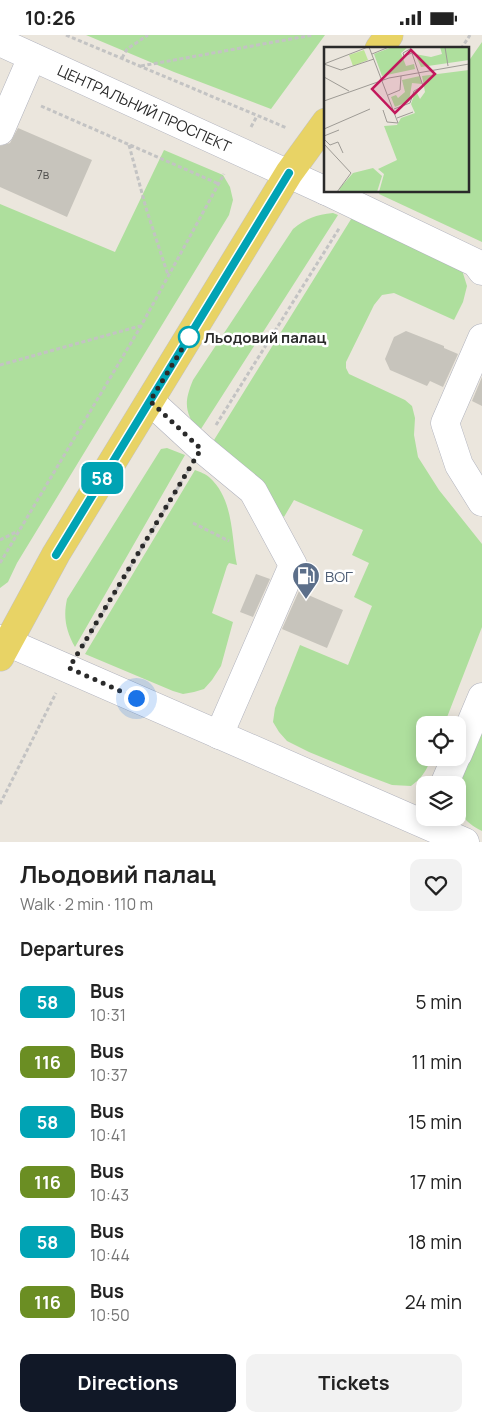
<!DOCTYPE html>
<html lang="en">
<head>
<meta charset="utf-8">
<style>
	:root { --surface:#fff; --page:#f2f2f2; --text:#222; --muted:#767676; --accent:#111827 }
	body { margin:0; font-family:Manrope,sans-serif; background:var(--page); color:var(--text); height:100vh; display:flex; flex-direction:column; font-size:19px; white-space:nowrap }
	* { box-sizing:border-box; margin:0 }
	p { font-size:16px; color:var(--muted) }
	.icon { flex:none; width:28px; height:28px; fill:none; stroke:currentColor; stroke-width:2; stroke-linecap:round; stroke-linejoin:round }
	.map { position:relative; height:807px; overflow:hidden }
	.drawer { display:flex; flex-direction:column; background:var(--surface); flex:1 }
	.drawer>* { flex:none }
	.badge { padding:0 10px; border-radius:8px; font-size:18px; line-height:32px }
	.fabs { position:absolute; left:416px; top:681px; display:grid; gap:10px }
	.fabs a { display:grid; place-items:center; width:50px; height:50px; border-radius:10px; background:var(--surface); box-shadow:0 2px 12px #0003; font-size:25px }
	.you { position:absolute; width:25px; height:25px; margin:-12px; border:4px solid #fff; border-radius:50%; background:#1a73e8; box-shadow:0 0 0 8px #1a73e833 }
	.map>.badge { position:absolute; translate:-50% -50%; box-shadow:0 0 0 2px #fff }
	h2 { padding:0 20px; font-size:19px; line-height:45px }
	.round { display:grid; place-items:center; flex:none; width:52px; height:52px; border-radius:10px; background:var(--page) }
	.head { display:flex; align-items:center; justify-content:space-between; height:85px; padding:0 20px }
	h1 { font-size:24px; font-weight:700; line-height:38px }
	.action { display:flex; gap:10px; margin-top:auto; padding:10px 20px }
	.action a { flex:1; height:58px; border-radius:10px; background:var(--accent); color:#fff; font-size:20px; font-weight:700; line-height:58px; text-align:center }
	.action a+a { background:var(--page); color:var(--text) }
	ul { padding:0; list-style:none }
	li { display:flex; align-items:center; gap:15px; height:60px; padding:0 20px }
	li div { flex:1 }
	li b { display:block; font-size:19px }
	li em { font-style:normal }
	li .badge { min-width:55px; font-weight:700; text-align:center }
	.status { display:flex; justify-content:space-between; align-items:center; height:35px; padding:0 25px; background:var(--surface); direction:ltr }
	.status svg { height:14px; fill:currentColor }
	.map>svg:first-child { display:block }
	.green { fill:#aedf9d }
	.building { fill:#c7c4bc }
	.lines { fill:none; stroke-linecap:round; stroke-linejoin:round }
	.minor-casing { stroke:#b0b2bd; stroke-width:29 }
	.major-casing { stroke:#c3c3c3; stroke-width:29 }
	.path { stroke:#c3c3c3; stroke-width:3; stroke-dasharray:4 2.5; stroke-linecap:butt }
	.minor { stroke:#fff; stroke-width:28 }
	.major { stroke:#e8d365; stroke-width:28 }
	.line-casing { stroke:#fff; stroke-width:11 }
	.line { stroke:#00a3b4; stroke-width:8 }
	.walk { stroke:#2a2a2a; stroke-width:5; stroke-dasharray:0 9 }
	.stop-dot { fill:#fff; stroke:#00a3b4; stroke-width:2.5 }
	.labels { text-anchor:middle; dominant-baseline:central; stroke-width:5; stroke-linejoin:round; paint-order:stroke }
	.number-label { font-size:12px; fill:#51504e }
	.street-label { font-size:15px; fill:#2a2a2a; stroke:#fff }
	.stop-label { font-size:15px; font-weight:bold; fill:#2a2a2a; stroke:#fff; text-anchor:start }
	.service-label { font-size:15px; fill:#4e5e75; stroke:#fff; text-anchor:start }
	.inset-road { fill:none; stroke:#9e9b95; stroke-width:1 }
	.view { fill:#c2185b; fill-opacity:0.15; stroke:#c2185b; stroke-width:2.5 }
	.inset-edge { fill:none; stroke:#2a2a2a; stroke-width:2.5 }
</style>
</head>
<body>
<div class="status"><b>10:26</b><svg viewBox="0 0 49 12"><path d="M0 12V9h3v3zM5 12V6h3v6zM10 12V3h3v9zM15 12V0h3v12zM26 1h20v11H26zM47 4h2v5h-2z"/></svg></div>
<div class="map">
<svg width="482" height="807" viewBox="0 0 482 807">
	<rect width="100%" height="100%" fill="#ebe6dd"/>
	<!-- green -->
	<path class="green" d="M86 0H325L271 74 174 37Z
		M482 7V207L379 159 381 156H468V27Z
		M164 115 223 140 230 152 233 165 229 180 17 528 8 547 0 553V169L115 217Z
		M333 178 338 180 199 397C184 377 184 367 193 345L293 194C306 183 316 180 333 178Z
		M353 181 462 235 467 251 463 267 454 285 394 258 382 260 374 270 346 327V333L349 339 405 365 412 371 415 383 414 400 418 422 439 455 482 509V592L444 690H425V722L431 723C427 735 422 743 411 751L392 750 360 738 309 717 287 706 279 697 273 687 275 673 300 610 348 630 372 571 354 562 369 528 352 520 363 495 294 465 284 482 274 473 214 405Z
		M167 413 185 420 75 612C66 596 63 582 67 564L161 414Z
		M195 435C200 437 206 439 209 442 234 464 231 501 237 530L229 528 227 531 213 575 212 578 214 579 233 587 221 631 212 645 204 654 194 657 183 659 173 656 85 619Z
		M482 688V796C447 779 456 753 468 724 473 712 477 700 482 688Z"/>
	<!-- building -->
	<path class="building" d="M18 93 92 125 67 182 0 152V111L10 108Z
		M406 296 444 311V313L458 319 443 352 430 346 427 351 390 335 385 324 394 302Z
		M482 342V371L472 366Z
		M256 539 270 544 253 582 240 577Z
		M299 556 343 575 327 613 282 594Z"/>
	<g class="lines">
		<defs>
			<g id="minor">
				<path id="s1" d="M0 7 326 156"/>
				<path d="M0 96 32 22"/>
				<path d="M326 156 476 228 482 236"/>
				<path d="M482 303 445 388 459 430 482 467"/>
				<path d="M150 366 201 413 253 456 293 530 219 700"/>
				<path d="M0 604 465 807"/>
				<path d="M458 719 482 662"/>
				<path d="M444 750 456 722"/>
			</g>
			<path id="major" d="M379 14 389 0
				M0 622 56 519 289 138 326 87"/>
		</defs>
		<!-- minor casing -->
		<use href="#minor" class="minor-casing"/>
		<!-- major casing -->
		<use href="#major" class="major-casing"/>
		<!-- path -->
		<path class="path" d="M66 0 287 93
			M461 14 470 0
			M122 23 127 14 148 0
			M141 31 313 0
			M41 71 219 149
			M251 92 257 81
			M129 110 146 173 168 240
			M0 330 140 291
			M216 390 340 192
			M193 488 229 506
			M0 505 18 496
			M0 528 141 291 224 139
			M83 611 188 436
			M0 769 56 658"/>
		<!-- minor -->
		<use href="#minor" class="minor"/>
		<!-- major -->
		<use href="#major" class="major"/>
	</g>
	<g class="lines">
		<defs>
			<path id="line" d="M56 520 289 138"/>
		</defs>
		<!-- line casing -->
		<use href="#line" class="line-casing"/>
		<!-- line -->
		<use href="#line" class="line"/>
		<!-- walk -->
		<path class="walk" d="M136 663 69 633 201 414 150 366 190 301 189 302"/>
	</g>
	<!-- icons -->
	<defs>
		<symbol id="fuel-pin" viewBox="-11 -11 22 30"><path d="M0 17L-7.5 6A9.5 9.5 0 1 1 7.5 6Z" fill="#5c6f8a" stroke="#fff"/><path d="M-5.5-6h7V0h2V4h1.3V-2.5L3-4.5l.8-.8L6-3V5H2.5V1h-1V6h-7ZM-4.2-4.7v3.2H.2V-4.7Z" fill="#fff"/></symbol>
	</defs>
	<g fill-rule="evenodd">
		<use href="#fuel-pin" x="290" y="525" width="32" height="43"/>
	</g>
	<!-- markers -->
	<circle class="stop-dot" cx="189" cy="302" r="10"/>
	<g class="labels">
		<!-- number labels -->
		<g class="number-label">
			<text x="43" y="139">7в</text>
		</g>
		<!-- street labels -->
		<g class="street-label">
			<text stroke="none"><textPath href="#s1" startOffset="159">ЦЕНТРАЛЬНИЙ ПРОСПЕКТ</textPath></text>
		</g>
		<!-- stop labels -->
		<g class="stop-label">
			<text x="204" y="302">Льодовий палац</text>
		</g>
		<!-- service labels -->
		<g class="service-label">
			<text x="325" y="541">ВОГ</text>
		</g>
	</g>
	<!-- overview -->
	<g transform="translate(324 12)">
		<rect width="145" height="145" fill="#ebe6dd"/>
		<path d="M68 0H84L77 6 82 19 90 17 91 22 58 29 50 7ZM116 0H145V13L97 20 91 7 107 10 118 7ZM145 23V145H55L60 127 54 122 73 113 60 79 73 78 77 71 91 66 87 57 90 48 93 46 96 52 101 45 98 29ZM96 29 98 37 88 36 85 54 71 60 67 50 72 48 74 51 81 45 78 33ZM49 121 58 129 53 145H17L15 142 29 126Z" fill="#aedf9d"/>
		<path d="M40 3 44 13 29 19 25 8Z" fill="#bfe599"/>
		<path class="inset-road" d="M45 0 74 76 63 75 59 63M121 0 124 19M86 2 79 6 80 9 88 6M48 7 65 0M0 17 17 23 50 12M0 17 44 0M0 30 25 44M64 48 76 43 77 29M0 54 65 31 145 17M70 62 86 56 90 44 99 39 86 0M73 71 89 65M0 82 46 62M0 89 15 83M0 92 6 98 14 95 19 106M0 97 27 126 13 145"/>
		<path class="view" d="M87 3 111 27 71 66 48 42Z"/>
		<rect width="145" height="145" class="inset-edge"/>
	</g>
</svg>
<div class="fabs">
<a><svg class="icon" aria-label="locate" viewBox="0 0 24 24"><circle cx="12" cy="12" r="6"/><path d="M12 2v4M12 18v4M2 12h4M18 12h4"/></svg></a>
<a><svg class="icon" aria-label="layers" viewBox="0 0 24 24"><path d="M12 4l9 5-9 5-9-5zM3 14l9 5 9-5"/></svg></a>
</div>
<div class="you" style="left:136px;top:663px"></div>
<b class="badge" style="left:102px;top:443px;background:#00a3b4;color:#fff">58</b>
</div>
<section class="drawer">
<div class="head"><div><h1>Льодовий палац</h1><p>Walk · 2 min · 110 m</p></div><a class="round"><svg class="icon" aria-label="heart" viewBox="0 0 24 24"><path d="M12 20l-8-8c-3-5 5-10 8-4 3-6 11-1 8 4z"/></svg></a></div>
<h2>Departures</h2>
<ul>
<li><span class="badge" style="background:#00a3b4;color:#fff">58</span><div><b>Bus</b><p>10:31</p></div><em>5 min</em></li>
<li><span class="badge" style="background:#6b8e23;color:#fff">116</span><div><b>Bus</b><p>10:37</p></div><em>11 min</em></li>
<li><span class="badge" style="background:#00a3b4;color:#fff">58</span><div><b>Bus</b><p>10:41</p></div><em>15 min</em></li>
<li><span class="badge" style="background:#6b8e23;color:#fff">116</span><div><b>Bus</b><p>10:43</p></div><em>17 min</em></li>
<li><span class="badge" style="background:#00a3b4;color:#fff">58</span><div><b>Bus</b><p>10:44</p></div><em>18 min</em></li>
<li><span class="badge" style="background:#6b8e23;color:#fff">116</span><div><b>Bus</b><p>10:50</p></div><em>24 min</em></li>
</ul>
<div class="action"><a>Directions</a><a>Tickets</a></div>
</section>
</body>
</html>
